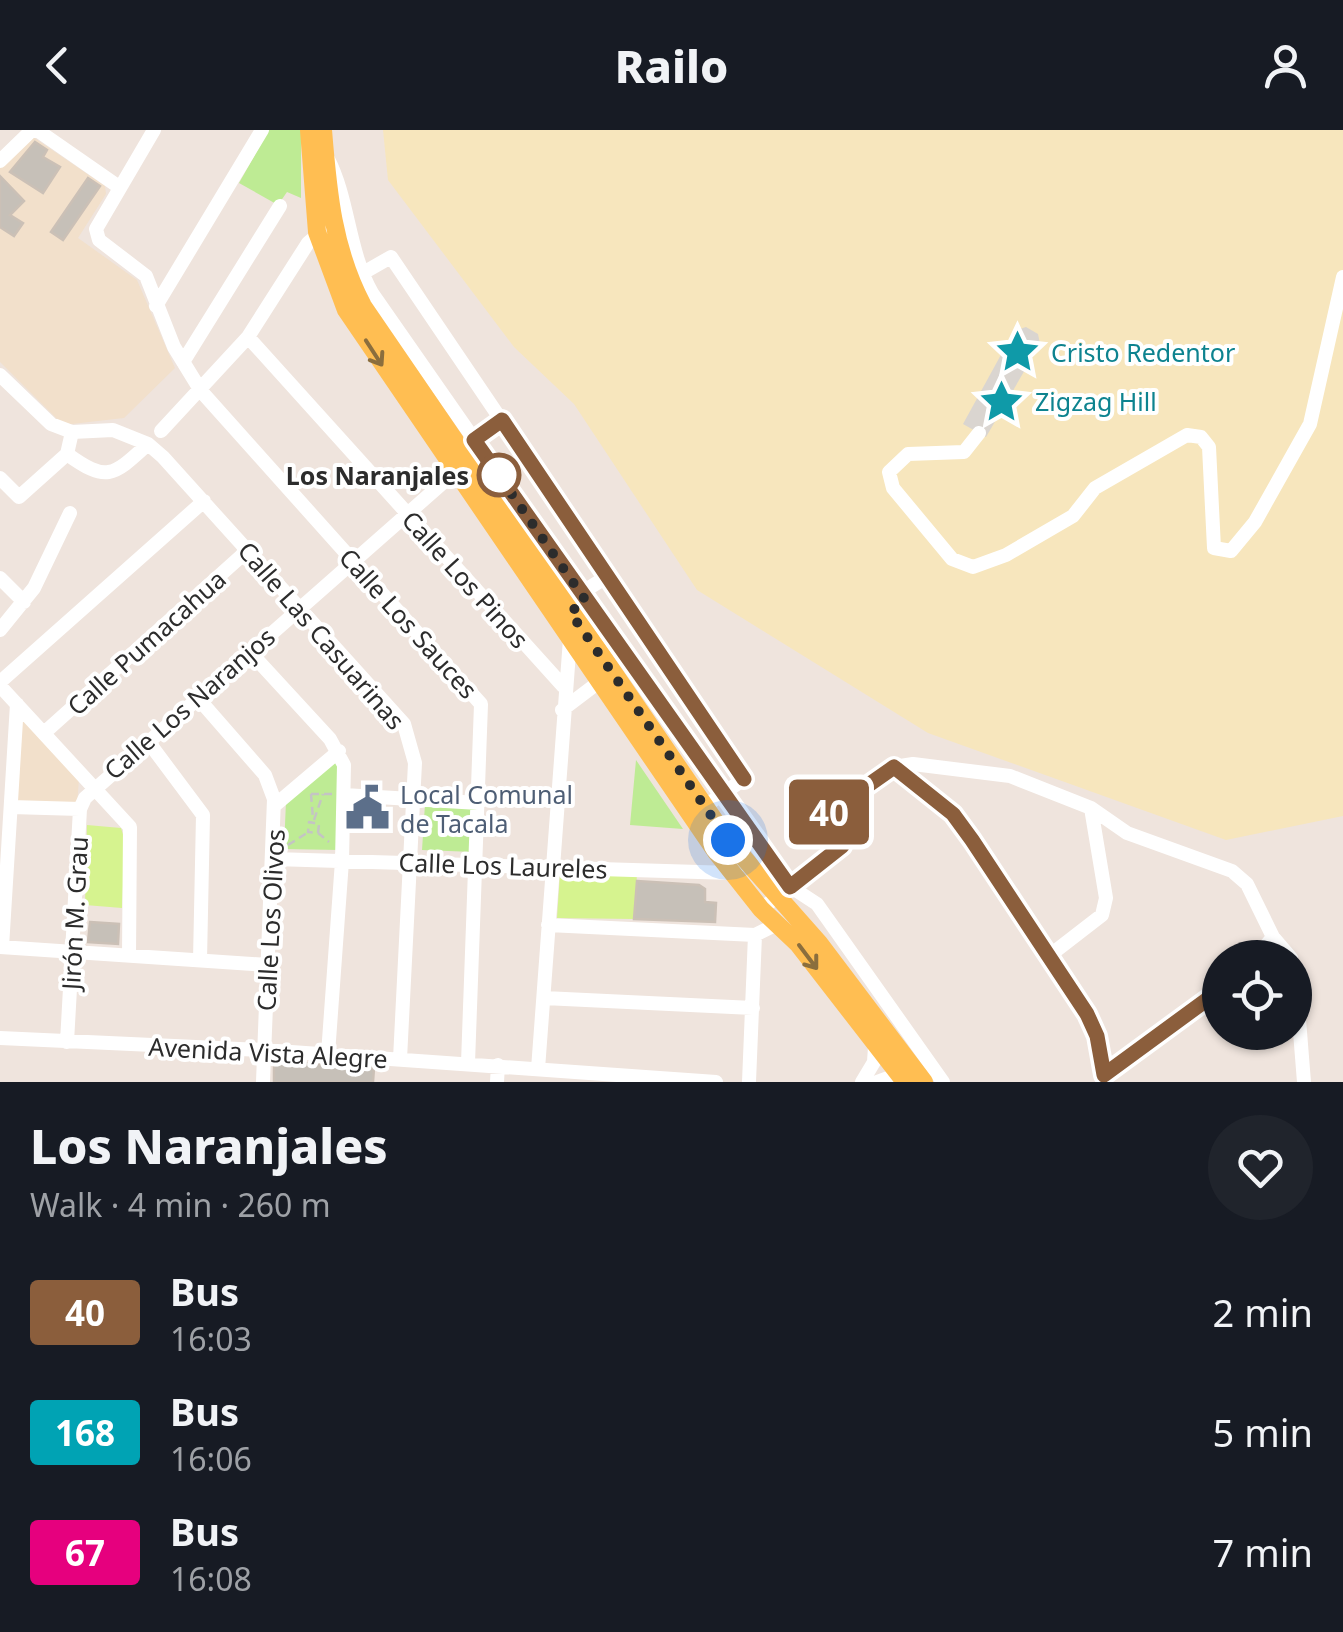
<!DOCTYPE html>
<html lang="en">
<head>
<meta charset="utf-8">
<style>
	:root { --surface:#171b24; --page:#20242c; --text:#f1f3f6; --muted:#9ea1a6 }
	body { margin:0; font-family:"Noto Sans",sans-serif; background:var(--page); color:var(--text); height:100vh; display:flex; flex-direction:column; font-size:38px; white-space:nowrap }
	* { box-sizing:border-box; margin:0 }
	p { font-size:32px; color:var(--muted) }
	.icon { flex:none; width:55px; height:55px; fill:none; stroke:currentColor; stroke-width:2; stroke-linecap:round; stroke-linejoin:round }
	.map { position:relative; height:952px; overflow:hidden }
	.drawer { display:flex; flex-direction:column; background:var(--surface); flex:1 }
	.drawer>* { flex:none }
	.badge { padding:0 20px; border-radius:8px; font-size:35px; line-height:65px }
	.buttons { position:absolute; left:1202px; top:810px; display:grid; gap:20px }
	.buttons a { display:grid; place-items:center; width:110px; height:110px; border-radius:50%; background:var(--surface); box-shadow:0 2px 8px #0004; font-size:50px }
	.you { position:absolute; width:50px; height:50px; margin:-25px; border:8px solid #fff; border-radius:50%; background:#1a73e8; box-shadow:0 0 0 15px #1a73e833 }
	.map>.badge { position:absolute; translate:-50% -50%; box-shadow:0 0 0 5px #fff }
	.round { display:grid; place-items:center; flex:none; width:105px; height:105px; border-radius:52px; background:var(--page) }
	.head { display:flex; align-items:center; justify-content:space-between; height:170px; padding:0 30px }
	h1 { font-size:48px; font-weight:800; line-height:75px }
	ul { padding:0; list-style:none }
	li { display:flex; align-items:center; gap:30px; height:120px; padding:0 30px }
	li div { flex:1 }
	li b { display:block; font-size:38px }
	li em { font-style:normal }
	li .badge { min-width:110px; font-weight:700; text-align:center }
	header { display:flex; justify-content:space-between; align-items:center; height:130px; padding:0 30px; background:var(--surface); font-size:45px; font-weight:800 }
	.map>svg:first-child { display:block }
	.education { fill:#f2e0cb }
	.green { fill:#beeb94 }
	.sand { fill:#f7e6bd }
	.pitch { fill:#d6f38f }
	.plaza { fill:#dad5d0 }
	.building { fill:#c6c0b8; stroke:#cbc0b6; stroke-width:2.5 }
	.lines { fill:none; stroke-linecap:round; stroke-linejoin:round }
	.path { stroke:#c4c4c4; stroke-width:2.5; stroke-dasharray:8 5; stroke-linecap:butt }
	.minor { stroke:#fff; stroke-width:14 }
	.major { stroke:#ffbe52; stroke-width:18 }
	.oneway { stroke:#8b6e3d }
	.line-casing { stroke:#fff; stroke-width:22 }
	.line { stroke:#8b5e3c; stroke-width:15 }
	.walk { stroke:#2c2c2c; stroke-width:10; stroke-dasharray:0 18 }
	.stop-dot { fill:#fff; stroke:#8b5e3c; stroke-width:5 }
	.labels { text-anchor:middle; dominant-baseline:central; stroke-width:8; stroke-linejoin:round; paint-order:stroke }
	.culture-label { font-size:25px; fill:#0d838f; stroke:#fff; text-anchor:start }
	.stop-label { font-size:25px; font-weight:bold; fill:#2c2c2c; stroke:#fff; text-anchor:end }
	.street-label { font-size:25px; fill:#2c2c2c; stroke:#fff }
	.service-label { font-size:25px; fill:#4e5e75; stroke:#fff; text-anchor:start }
</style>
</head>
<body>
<header><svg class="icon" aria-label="back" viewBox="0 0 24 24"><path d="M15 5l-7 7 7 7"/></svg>Railo<svg class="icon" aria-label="person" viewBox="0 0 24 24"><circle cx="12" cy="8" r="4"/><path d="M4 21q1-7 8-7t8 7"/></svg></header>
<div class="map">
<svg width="1343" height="952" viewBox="0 0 1343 952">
	<rect width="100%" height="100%" fill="#efe4dd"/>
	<!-- education -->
	<path class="education" d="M33 7 105 56 106 64 78 108 137 150 175 238 124 288 63 295 0 232V38Z
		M21 587 79 649 77 675 16 673Z"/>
	<!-- green -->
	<path class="green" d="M269 0H301V68L287 62 278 75 239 53Z
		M636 630 683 699 630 695Z
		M337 631 339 720 284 719 286 671Z
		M425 674 476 676 474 722 422 720Z"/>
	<!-- sand -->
	<path class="sand" d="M383 0H1343V686L1226 710 928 603 697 460 574 274 514 217 388 50Z"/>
	<!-- pitch -->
	<path class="pitch" d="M87 695 121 698 125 711 122 778 85 775Z
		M560 743 637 744 634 789 557 788Z"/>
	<!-- plaza -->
	<path class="plaza" d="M1026 197 1038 204 1040 214 986 307 963 294 1014 201Z"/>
	<!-- building -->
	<path class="building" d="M35 12 47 20 43 27 60 37 43 63 10 42Z
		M0 46 24 71 10 85 23 93 14 106 0 97Z
		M88 48 100 56 63 110 51 102Z
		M637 751 699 755 705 759V772L716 773 715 792 634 789Z
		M90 792 119 794 118 814 88 812Z
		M274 931 374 938 373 952H274Z"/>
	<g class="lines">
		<!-- path -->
		<path class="path" d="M311 664H333
			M311 664 313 689
			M314 690 323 664
			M318 703 319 694 309 692 308 702 318 703 329 712
			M288 715 307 703"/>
		<!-- minor -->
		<path class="minor" d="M37 0 119 57
			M154 0 96 99 99 110 146 146 174 217 201 261 481 574 468 933
			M328 29C349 70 348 121 372 163L722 665 791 757 817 774 943 952
			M0 31 32 0
			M363 143 391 127 744 649 704 677
			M156 176 262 0
			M248 207 563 556
			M183 232 280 76
			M0 245 51 294 72 302 113 300 148 314 163 327 404 594 415 633 400 929
			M161 301 248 207 308 113 323 100
			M979 303 964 322 908 324 889 342 893 358 952 429 973 437 1006 425 1073 386 1095 358 1187 305 1201 307 1209 317 1214 418 1231 421 1255 392 1310 294 1343 147
			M474 310 501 290
			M67 324C107 353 113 346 148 314
			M0 348 19 367 67 324 72 302
			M0 448 24 472
			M581 463 608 446
			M0 500 34 458 70 383
			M249 521 330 609 344 635 342 731 328 924
			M0 552 204 371
			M0 556 130 697 129 826
			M197 567 265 645 274 669 263 952
			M562 580 599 552
			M44 603 248 420
			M147 610 203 685 200 830
			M894 637 953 684 1087 884 1097 906 1106 952
			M344 665 479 673
			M274 676 339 621
			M11 677 80 679
			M274 729 732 743 737 739
			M761 779 839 721 842 716 826 695 827 684 894 637 913 634 1010 646 1091 678 1127 703 1232 741 1247 754 1273 807 1256 828
			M548 795 755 805 777 794
			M1273 807 1291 828
			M0 817 267 835
			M2 817 17 574
			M1049 826 1102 785 1106 768 1091 678
			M1295 839 1304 952
			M544 868 753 878
			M0 908 263 920 716 952
			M67 912 80 679 85 668 463 335
			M538 939 570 509
			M1105 945 1220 859
			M497 952 498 935
			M749 952 755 805
			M862 952 874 932 875 917
			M877 952 904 942"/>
		<!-- major -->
		<path class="major" d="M309 0 317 102 346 180 716 722 761 779 798 814 905 952
			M323 0C328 63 333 119 363 176L728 710 819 813 924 952"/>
	</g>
	<!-- one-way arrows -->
	<defs><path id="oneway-shaft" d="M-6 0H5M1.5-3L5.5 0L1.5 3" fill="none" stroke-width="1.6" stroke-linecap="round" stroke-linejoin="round" transform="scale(2.5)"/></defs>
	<g class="oneway">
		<use href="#oneway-shaft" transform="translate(374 223) rotate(57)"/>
		<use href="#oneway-shaft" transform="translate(808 827) rotate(53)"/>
	</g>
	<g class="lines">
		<defs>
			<path id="line" d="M744 649 502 290 474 310 790 757 842 716 826 695 827 684 894 637 953 684 972 710 1087 884 1097 906 1104 945 1220 860"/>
		</defs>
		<!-- line casing -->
		<use href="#line" class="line-casing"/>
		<!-- line -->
		<use href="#line" class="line"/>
		<!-- walk -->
		<path class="walk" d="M499 345 495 340 586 471 570 482 728 710"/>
	</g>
	<!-- icons -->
	<defs>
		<symbol id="sight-bare" viewBox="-9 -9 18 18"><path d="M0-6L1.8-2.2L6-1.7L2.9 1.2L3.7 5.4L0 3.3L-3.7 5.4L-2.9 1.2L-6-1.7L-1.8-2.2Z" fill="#0f9aa8" stroke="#fff" stroke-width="2.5" paint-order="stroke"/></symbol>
		<symbol id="civic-bare" viewBox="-9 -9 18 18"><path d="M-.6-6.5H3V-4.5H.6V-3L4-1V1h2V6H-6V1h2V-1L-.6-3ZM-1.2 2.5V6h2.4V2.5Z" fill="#5c6f8a" stroke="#fff" stroke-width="2.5" paint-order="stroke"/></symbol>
	</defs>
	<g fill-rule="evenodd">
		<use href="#sight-bare" x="986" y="190" width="63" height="63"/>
		<use href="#sight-bare" x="970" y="240" width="63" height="63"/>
		<use href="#civic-bare" x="336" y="646" width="63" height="63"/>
	</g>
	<!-- markers -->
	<circle class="stop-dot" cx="499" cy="345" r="20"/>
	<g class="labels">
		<!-- culture labels -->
		<g class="culture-label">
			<text x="1051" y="222">Cristo Redentor</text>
			<text x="1035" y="271">Zigzag Hill</text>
		</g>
		<!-- stop labels -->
		<g class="stop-label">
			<text x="469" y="345">Los Naranjales</text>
		</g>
		<!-- street labels -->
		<g class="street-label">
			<text transform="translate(466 449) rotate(48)">Calle Los Pinos</text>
			<text transform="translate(409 493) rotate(48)">Calle Los Sauces</text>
			<text transform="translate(322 505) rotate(49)">Calle Las Casuarinas</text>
			<text transform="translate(146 512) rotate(-42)">Calle Pumacahua</text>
			<text transform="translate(189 573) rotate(-41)">Calle Los Naranjos</text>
			<text transform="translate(503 735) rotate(2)">Calle Los Laureles</text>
			<text transform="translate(74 783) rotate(-87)">Jirón M. Grau</text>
			<text transform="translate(270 790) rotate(-87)">Calle Los Olivos</text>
			<text transform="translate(268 922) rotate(3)">Avenida Vista Alegre</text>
		</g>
		<!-- service labels -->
		<g class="service-label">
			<text x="400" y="664">Local Comunal<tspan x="400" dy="29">de Tacala</tspan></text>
		</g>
	</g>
</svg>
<div class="buttons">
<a><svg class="icon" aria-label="locate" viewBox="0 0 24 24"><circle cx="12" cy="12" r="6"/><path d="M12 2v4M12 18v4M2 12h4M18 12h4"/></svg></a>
</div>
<div class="you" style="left:728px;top:710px"></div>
<b class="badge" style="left:829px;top:682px;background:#8b5e3c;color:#fff">40</b>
</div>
<section class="drawer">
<div class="head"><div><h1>Los Naranjales</h1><p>Walk · 4 min · 260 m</p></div><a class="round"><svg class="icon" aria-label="heart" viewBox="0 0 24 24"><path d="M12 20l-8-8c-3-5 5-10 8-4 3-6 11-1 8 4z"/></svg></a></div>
<ul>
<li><span class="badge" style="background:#8b5e3c;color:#fff">40</span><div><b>Bus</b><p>16:03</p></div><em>2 min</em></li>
<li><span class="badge" style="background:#00a3b4;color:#fff">168</span><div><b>Bus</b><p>16:06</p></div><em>5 min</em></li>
<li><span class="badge" style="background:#e6007e;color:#fff">67</span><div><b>Bus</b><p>16:08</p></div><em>7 min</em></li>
</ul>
</section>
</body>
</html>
